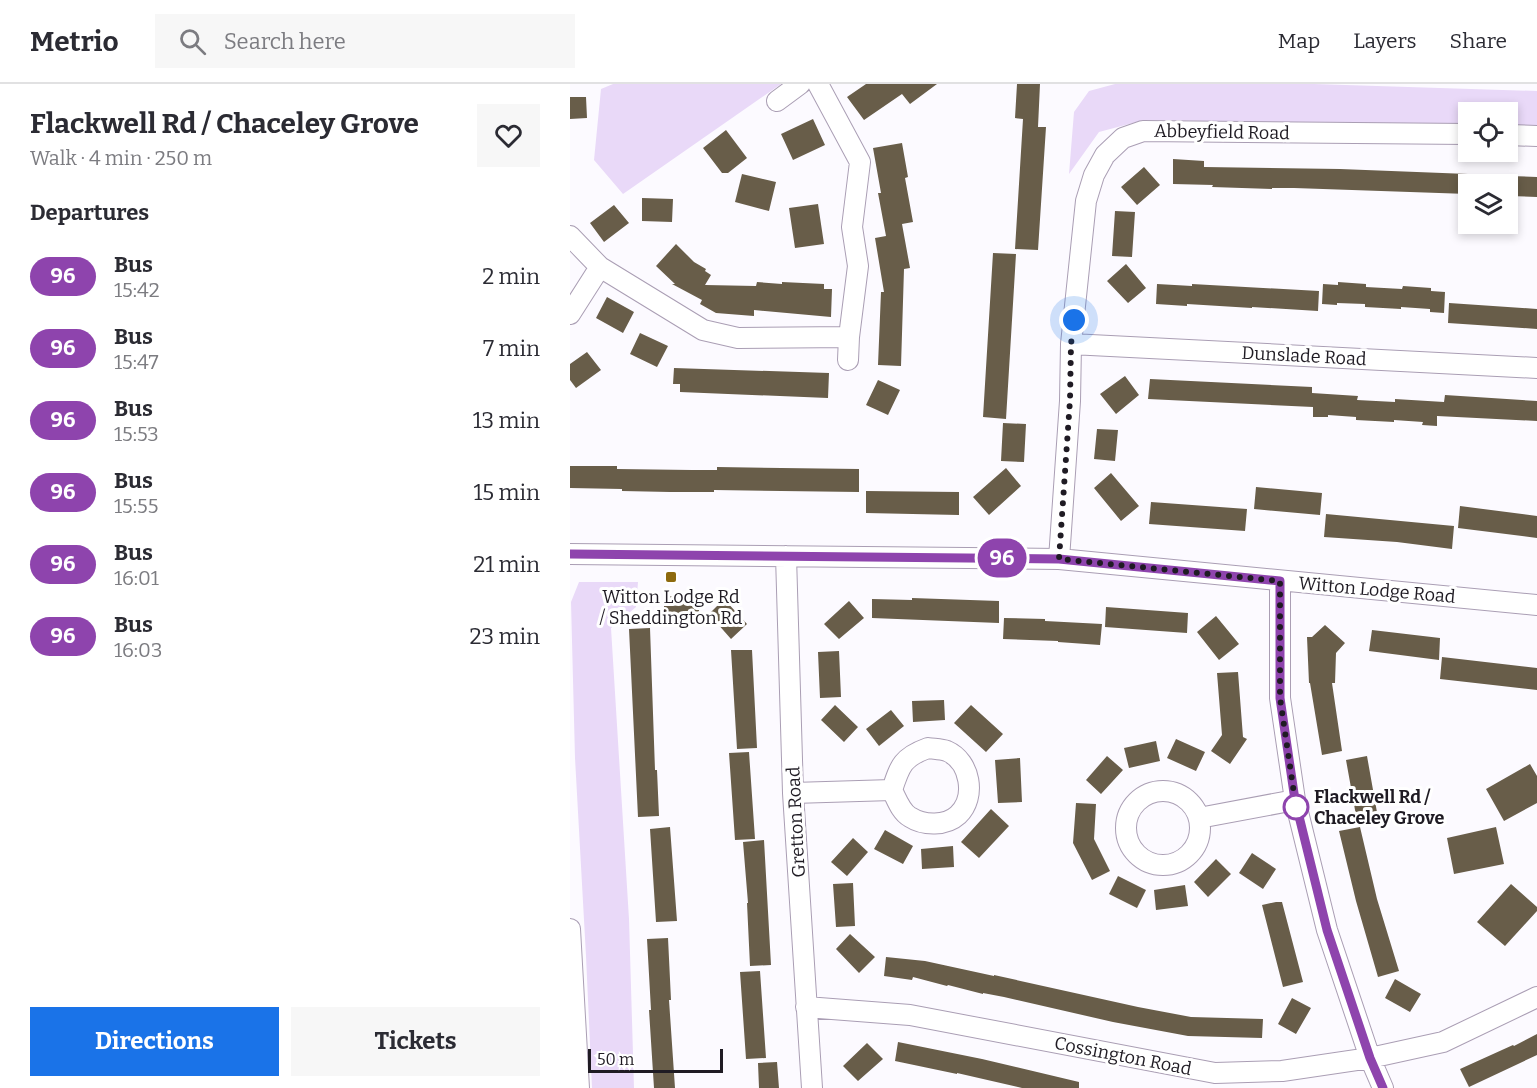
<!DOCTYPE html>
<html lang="en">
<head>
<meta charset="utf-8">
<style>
	:root { --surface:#fff; --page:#f7f7f7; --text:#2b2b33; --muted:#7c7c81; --line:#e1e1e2; --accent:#1a73e8 }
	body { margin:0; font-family:Bitter,serif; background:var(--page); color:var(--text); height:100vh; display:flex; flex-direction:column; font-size:22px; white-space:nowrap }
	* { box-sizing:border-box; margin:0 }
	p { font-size:20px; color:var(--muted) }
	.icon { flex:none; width:33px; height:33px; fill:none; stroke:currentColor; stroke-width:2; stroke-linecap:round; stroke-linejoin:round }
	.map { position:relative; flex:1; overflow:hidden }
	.side { display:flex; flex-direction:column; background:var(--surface); width:570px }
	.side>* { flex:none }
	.badge { padding:0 12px; border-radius:20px; font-size:21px; line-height:39px }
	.fabs { position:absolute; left:888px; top:18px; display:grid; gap:12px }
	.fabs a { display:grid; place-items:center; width:60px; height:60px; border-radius:0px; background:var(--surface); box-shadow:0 3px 9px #0003; font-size:30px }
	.scale { position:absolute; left:18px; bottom:15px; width:135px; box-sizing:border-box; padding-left:6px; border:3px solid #1f1b23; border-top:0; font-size:16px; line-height:21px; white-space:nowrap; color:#1f1b23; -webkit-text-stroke:4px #fff; paint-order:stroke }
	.you { position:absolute; width:30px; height:30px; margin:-15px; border:4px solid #fff; border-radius:50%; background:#1a73e8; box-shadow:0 0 0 9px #1a73e833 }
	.map>.badge { position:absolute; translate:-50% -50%; box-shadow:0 0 0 3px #fff }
	h2 { padding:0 30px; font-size:22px; line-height:54px }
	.round { display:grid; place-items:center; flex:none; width:63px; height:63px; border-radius:0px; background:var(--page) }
	.headline { display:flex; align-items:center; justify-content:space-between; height:102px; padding:0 30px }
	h1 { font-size:28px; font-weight:700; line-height:45px }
	.cta { display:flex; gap:12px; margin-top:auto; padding:12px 30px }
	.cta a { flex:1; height:69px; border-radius:0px; background:var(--accent); color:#fff; font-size:24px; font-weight:700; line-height:69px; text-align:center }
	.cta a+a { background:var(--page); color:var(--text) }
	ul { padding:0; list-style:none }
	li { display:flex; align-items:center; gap:18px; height:72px; padding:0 30px }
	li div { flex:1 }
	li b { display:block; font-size:22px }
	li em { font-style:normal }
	li .badge { min-width:66px; font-weight:700; text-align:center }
	header { display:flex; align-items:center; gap:36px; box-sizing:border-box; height:84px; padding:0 30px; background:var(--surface); border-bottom:2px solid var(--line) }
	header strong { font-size:28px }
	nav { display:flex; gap:33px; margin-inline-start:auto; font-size:21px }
	.search { width:420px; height:54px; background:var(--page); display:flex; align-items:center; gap:15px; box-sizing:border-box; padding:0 21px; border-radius:0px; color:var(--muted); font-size:22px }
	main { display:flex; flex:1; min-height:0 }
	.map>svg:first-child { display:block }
	.green { fill:#e9d9f8 }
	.building { fill:#685d49 }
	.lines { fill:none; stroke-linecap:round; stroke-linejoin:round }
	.minor-casing { stroke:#aa9eb4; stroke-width:22 }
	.minor { stroke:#fff; stroke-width:20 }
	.line-casing { stroke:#fff; stroke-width:14 }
	.line { stroke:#8e44ad; stroke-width:9 }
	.walk { stroke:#1f1b23; stroke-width:6; stroke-dasharray:0 10.8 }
	.poi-dot { fill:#8e6a0e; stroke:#fff; stroke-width:2 }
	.stop-dot { fill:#fff; stroke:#8e44ad; stroke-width:3 }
	.labels { text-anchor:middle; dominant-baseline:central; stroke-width:6; stroke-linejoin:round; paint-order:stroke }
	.street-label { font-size:18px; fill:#1f1b23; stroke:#fff }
	.poi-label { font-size:18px; fill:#1f1b23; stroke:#fff }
	.stop-label { font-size:18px; font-weight:bold; fill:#1f1b23; stroke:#fff; text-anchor:start }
</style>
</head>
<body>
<header>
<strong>Metrio</strong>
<div class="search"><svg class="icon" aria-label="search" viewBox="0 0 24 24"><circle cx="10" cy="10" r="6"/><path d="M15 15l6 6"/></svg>Search here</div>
<nav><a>Map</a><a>Layers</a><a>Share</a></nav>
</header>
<main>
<section class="side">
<div class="headline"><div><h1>Flackwell Rd / Chaceley Grove</h1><p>Walk · 4 min · 250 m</p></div><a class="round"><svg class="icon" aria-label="heart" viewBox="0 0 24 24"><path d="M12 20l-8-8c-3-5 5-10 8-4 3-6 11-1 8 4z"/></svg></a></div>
<h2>Departures</h2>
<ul>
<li><span class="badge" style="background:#8e44ad;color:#fff">96</span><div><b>Bus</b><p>15:42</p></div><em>2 min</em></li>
<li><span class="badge" style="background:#8e44ad;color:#fff">96</span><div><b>Bus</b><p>15:47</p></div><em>7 min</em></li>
<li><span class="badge" style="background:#8e44ad;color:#fff">96</span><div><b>Bus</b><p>15:53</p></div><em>13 min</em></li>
<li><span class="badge" style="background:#8e44ad;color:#fff">96</span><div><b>Bus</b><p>15:55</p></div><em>15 min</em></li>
<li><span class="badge" style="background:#8e44ad;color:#fff">96</span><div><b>Bus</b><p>16:01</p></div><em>21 min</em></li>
<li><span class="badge" style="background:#8e44ad;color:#fff">96</span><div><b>Bus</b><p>16:03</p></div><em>23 min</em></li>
</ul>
<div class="cta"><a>Directions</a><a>Tickets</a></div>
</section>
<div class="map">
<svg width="967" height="1004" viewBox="0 0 967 1004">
	<rect width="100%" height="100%" fill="#fcfaff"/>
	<!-- green -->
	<path class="green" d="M43 0H211L53 110 24 76 31 5Z
		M545 0H744L967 7V44L938 43V28H898V42L574 36 529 48 499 90 504 28 519 7Z
		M9 498H68L66 523 41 544 59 835 64 1004H22L16 872 5 674 1 518Z"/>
	<!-- building -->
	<path class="building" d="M296 0H367L340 20 332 10 294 36 277 13Z
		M447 0H470L468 43H476L468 166 445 165 453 35 445 34Z
		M0 13H16L17 34 0 35Z
		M243 35 255 61 223 76 211 50Z
		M156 46 177 74 158 89H152L133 64Z
		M332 59 338 93 335 94 343 138 332 140 340 184 334 185 331 282 308 281 311 208H314L305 154 316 152 308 109H311L303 64Z
		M603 75 634 77V83L770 85 898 90V110L724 104H702V105L642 103 643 101 603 100Z
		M574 83 590 101 567 121 551 103Z
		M172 90 206 98 199 127 165 118Z
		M938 92 967 93V113L938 112Z
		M72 114 103 115 102 138 72 137Z
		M248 120 254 160 225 164 219 124Z
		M44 121 59 139 34 158 20 139Z
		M545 127 565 128 562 173 542 172Z
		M106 160 124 178 136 185 135 187 141 191 135 201 186 202 187 198 212 200V198L254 200V205H262L261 233 184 226V232L146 229 130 220 132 216 102 200H105L86 182Z
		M423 169 446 170 436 335 413 333Z
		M556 180 576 204 558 219 537 197Z
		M768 198 796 200V203L832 205 833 202 861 204V207L875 208 874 229 860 228V225L831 223V225L795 223V220L767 219V221L752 220 753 200 768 201Z
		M587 200 622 202V200L749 207 748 227 682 223V224L617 220V222L586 220Z
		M37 213 64 228 53 249 26 234Z
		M879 219 967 225V245L878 239Z
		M70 249 98 262 87 283 60 270Z
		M17 268 31 286 6 304 0 296V280Z
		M104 284 259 289 258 314 110 308V300H103Z
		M555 292 569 311 546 330 530 310Z
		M580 295 742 303V309L788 312 787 316 825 318V315L874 318 875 311 967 317V337L867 332V342L852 341 853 338 824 336V338L786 336V333L758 331V333H743V323L578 315Z
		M308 296 330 306 318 331 296 321Z
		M433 339 456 340 454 378 431 377Z
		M527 345 548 346 545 377 524 375Z
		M0 382H47V385L122 386H147V383L289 385V408L144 406V408H100L52 407V405L0 404Z
		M436 384 451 402 419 431 403 413Z
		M541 389 569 422 551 437 524 404Z
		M686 403 752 409 750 431 684 425Z
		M296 407 389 408V431L296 429Z
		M581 418 677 425 675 447 579 440Z
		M890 422 967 432V454L888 444Z
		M756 430 884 442 882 465 827 458 754 453Z
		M94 512H129V530H94Z
		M342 514 429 517V539L302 534V515L342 516Z
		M154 515 177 540 161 555 139 530Z
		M279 517 294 534 269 555 254 540Z
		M536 523 618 529 617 549 535 543Z
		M646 532 669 560 649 576 627 548Z
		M434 534 475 535V537L532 540 530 561 488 558V557L433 555Z
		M755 541 775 559 766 569 765 599H762L772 667 752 671 740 599H739L737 553H742Z
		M80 544 85 686H87L89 732 68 733 59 545Z
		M802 546 870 554 869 576 799 567Z
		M161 566H182L187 664 167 665Z
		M269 567 271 613 250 614 248 568Z
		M872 573 967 584V606L870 595Z
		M668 588 673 653 677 655 660 680 641 667 652 651 647 589Z
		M374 616 375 636 343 638 342 617Z
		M265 621 288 643 274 658 251 636Z
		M401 621 433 650 416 668 384 639Z
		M321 626 334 642 309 662 296 645Z
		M606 655 635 668 626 687 597 674Z
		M586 657 590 677 559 684 554 664Z
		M179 668 185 755 165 756 159 669Z
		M537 672 553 686 531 710 516 696Z
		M797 672 808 734 787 737 776 676Z
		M450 674 452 718 428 719 425 676Z
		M960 680 967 692V719L934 737 916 705Z
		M506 719 526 720 524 755 540 787 522 796 503 759Z
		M421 725 439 742 409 774 391 758Z
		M100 743 107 837 86 838 80 745Z
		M790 743 807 815 829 887 808 893 786 817 769 747Z
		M926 743 934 780 884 790 877 754Z
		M315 746 343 762 333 780 304 765Z
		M283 754 298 768 277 792 261 778Z
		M194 756 201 881 180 882 177 819H178L173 758Z
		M383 762 384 783 352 785 351 765Z
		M682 769 706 785 693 805 669 789Z
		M646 775 661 790 638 813 624 798Z
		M548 792 576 806 567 824 539 810Z
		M283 799 285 842 266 843 263 800Z
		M941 800 967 823V827L935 862 907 838Z
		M615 801 618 822 586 826 584 806Z
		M706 818H712L733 898 713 903 692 821Z
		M280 850 305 873 289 889 266 865Z
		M98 854 101 916H99L105 1004H84L79 926H81L77 855Z
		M316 873 355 877 424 892V891L568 923 621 933 693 935 692 954 618 952 543 938 434 913 413 909V910L378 901 377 902 343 893 342 896 314 892Z
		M190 887 196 974 176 975 170 888Z
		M825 895 851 910 840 928 815 914Z
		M722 914 741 924 726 950 708 940Z
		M967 950V971L899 1003 890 985 943 961 944 962Z
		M328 958 412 975 509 998V1004H452L387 989V990L325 977Z
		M297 959 313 975 288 997 273 982Z
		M207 978 209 1004H189L188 979Z"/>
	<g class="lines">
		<defs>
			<path id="minor" d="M248 0 290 78 282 143 288 182 279 253 278 276
				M207 17 230 0
				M938 51 967 52
				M0 152 30 183 133 246 168 254 279 253
				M0 230 30 183
				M501 260 967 284
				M0 470 489 475 967 521
				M216 472 223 709 242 1004
				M489 475 500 317 501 260 516 117 524 91 535 71 553 54 573 47 898 50
				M710 497V614L725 716 757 846 800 974 813 1004
				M358 664C364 665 371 665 377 667 400 677 407 713 388 731 376 742 354 742 340 733 331 728 327 716 322 706 330 681 333 673 358 664Z
				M556 744a37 37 0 1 1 74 0a37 37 0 1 1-74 0Z
				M223 709 322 706
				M629 734 725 716
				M0 845 9 1004
				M236 923 340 931 645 989 712 987 800 974 873 958 967 913"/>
		</defs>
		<!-- minor casing -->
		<use href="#minor" class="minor-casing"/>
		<!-- minor -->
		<use href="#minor" class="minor"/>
	</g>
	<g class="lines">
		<defs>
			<path id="line" d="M0 470 489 475 710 497V614L725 716 757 846 800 974 813 1004"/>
		</defs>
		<!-- line casing -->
		<use href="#line" class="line-casing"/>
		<!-- line -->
		<use href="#line" class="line"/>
		<!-- walk -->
		<path class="walk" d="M504 236 501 260 500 316 489 475 710 497V614L726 723"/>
	</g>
	<!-- markers -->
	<rect class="poi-dot" x="95" y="487" width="12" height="12" rx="3"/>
	<circle class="stop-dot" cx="726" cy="723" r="12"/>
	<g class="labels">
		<!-- street labels -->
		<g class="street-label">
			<text transform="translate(652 48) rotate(1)">Abbeyfield Road</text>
			<text transform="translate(734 272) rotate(3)">Dunslade Road</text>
			<text transform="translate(807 506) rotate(5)">Witton Lodge Road</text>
			<text transform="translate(226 738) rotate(-93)">Gretton Road</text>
			<text transform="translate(553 972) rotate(11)">Cossington Road</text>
		</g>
		<!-- poi labels -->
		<g class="poi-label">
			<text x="101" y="513">Witton Lodge Rd<tspan x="101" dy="21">/ Sheddington Rd</tspan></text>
		</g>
		<!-- stop labels -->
		<g class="stop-label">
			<text x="744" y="713">Flackwell Rd /<tspan x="744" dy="21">Chaceley Grove</tspan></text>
		</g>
	</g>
</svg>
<div class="fabs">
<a><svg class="icon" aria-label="locate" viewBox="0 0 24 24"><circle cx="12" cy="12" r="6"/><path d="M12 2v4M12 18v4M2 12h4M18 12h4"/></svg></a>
<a><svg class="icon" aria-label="layers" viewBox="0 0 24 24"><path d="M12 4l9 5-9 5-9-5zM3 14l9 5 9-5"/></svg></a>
</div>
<div class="scale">50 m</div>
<div class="you" style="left:504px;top:236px"></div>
<b class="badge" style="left:432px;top:474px;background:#8e44ad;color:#fff">96</b>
</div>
</main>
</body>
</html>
